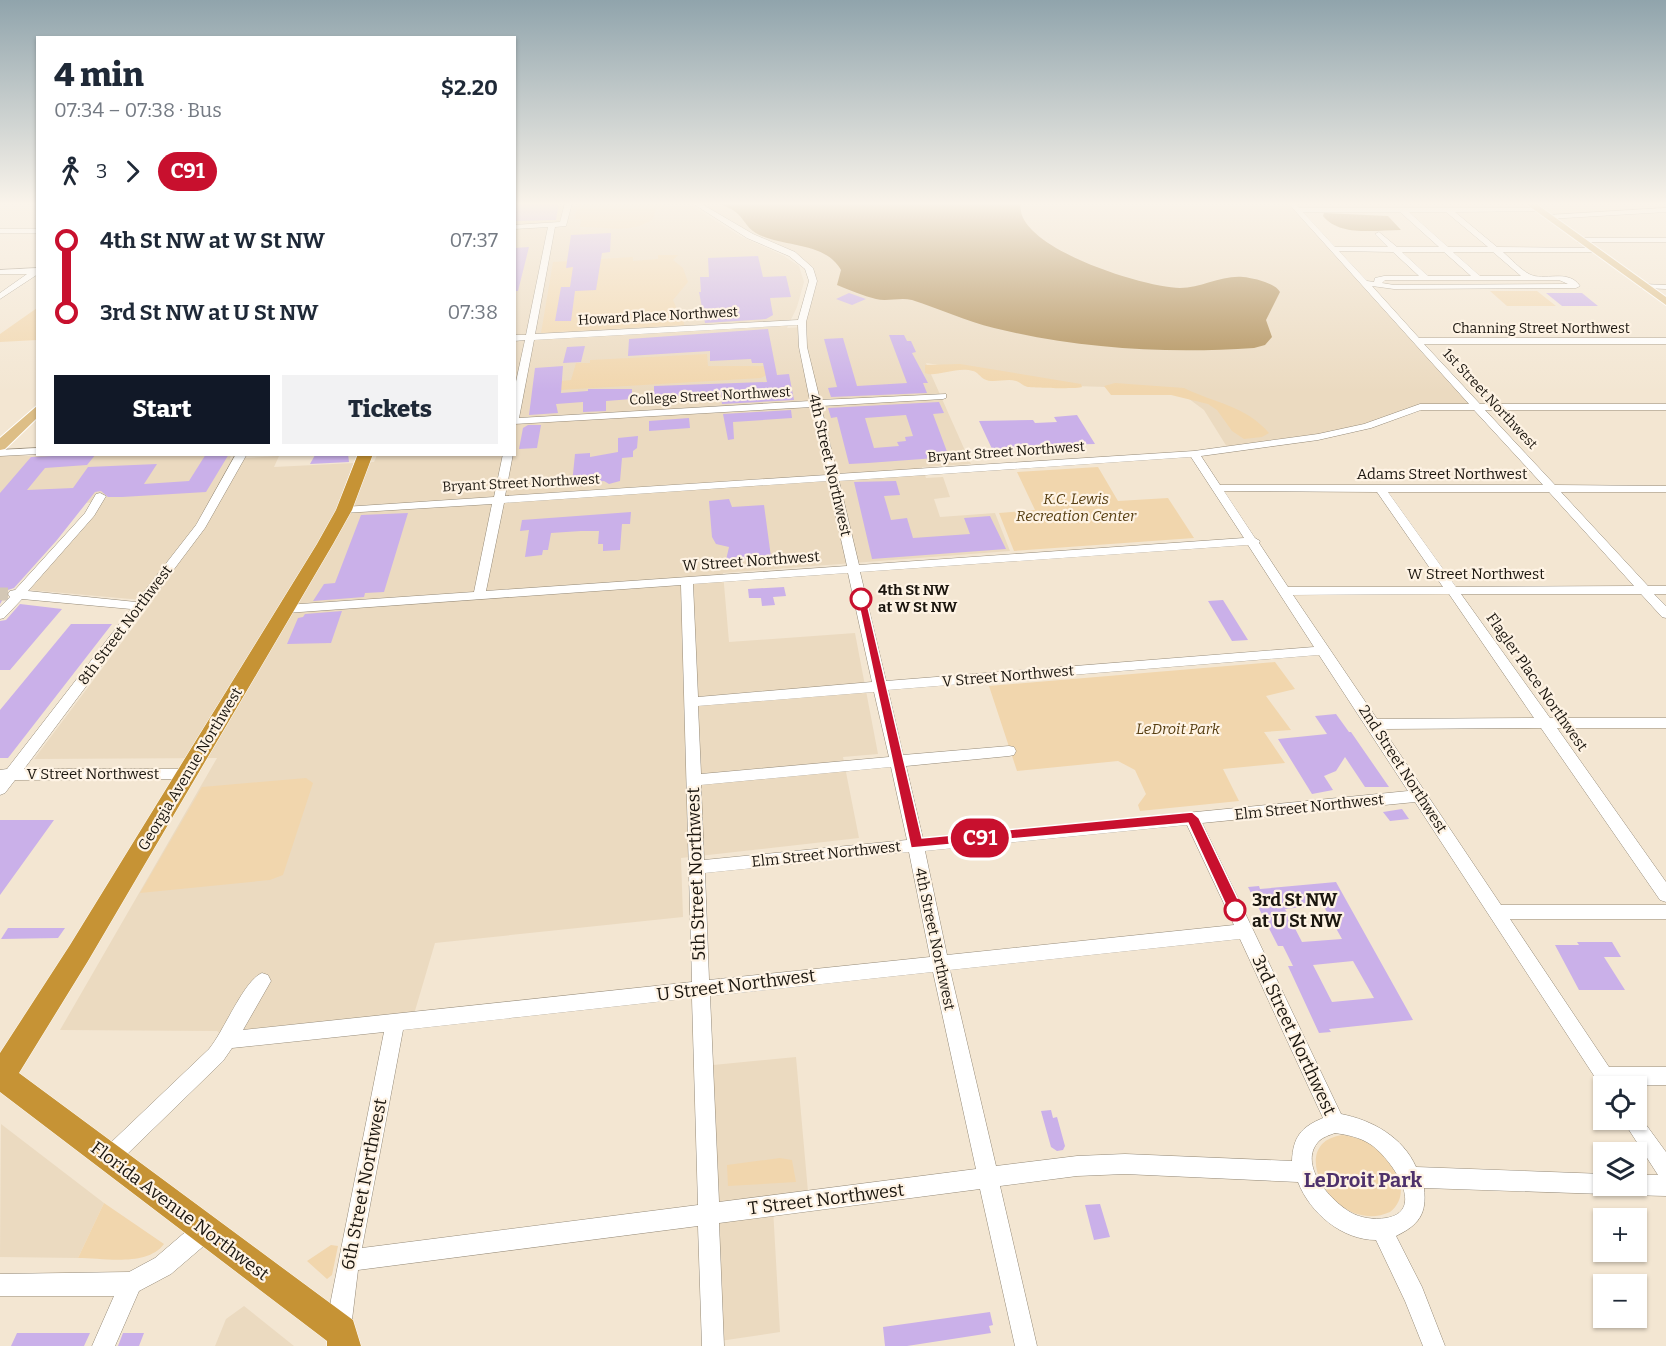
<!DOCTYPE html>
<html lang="en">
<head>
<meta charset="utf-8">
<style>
	:root { --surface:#fff; --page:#f2f2f3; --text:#1f2937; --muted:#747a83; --accent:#111827 }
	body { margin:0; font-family:Bitter,serif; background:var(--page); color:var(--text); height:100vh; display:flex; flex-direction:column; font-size:22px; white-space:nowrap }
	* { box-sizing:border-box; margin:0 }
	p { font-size:20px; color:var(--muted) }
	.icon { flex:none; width:33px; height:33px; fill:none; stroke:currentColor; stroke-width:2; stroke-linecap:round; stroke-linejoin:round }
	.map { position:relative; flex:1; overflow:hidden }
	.drawer { position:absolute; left:36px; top:36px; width:480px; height:420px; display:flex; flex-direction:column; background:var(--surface); border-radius:0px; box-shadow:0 2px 4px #0004 }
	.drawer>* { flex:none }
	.badge { padding:0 12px; border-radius:20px; font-size:21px; line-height:39px }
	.tools { position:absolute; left:1593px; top:1076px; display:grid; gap:12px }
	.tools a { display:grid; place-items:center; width:54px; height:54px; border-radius:0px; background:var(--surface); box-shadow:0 2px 4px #0004; font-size:30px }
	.map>.badge { position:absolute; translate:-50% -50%; box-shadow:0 0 0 3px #fff }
	.legs { display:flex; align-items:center; gap:9px; height:66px; padding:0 18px; font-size:20px }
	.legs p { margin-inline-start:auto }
	.head { display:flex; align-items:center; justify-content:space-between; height:102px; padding:0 18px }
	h1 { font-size:33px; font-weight:800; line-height:45px }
	.button { display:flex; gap:12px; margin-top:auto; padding:12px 18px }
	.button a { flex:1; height:69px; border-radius:0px; background:var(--accent); color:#fff; font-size:24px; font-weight:800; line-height:69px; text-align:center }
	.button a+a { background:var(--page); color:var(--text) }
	ul { padding:0 18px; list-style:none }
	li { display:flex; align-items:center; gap:21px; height:72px; font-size:22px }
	li i { display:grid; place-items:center; width:9px; height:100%; margin:0 8px; background:currentColor }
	li i::after { content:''; width:15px; height:15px; margin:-8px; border:4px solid; border-radius:50%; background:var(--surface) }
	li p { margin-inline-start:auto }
	li:first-child i { background:linear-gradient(#0000 50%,currentColor 0) }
	li:last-child i { background:linear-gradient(currentColor 50%,#0000 0) }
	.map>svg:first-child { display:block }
	.built { fill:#ebdac0 }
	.green { fill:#f1d6ad }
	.water { fill:#ad8b53 }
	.building { fill:#cab0e9; fill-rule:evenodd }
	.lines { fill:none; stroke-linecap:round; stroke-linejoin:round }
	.minor-tunnel { stroke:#d3c7b5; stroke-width:13; stroke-dasharray:13 6; stroke-linecap:butt }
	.minor-casing { stroke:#958a78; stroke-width:1 }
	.major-casing { stroke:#fff; stroke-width:2 }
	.highway-casing { stroke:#fff; stroke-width:1 }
	.minor { fill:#fff; fill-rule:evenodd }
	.major { fill:#ddbe86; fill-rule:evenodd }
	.highway { fill:#c69335; fill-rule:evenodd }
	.line-1 { fill:#c8102e; stroke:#fff; stroke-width:1.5 }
	.stop-1-dot { fill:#fff; stroke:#c8102e; stroke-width:3 }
	.labels { text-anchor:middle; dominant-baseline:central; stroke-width:4.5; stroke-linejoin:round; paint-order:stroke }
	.far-street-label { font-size:14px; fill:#1b160f; stroke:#fef3e4 }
	.street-label { font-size:15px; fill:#1b160f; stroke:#fef3e4 }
	.park-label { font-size:15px; font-style:italic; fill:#573e11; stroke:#fef3e4 }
	.stop-label { font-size:15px; font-weight:bold; fill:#1b160f; stroke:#fef3e4; text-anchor:start }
	.near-street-label { font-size:18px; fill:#1b160f; stroke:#fef3e4 }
	.near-stop-label { font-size:18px; font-weight:bold; fill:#1b160f; stroke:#fef3e4; text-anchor:start }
	.near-neighbourhood-label { font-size:20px; font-weight:bold; fill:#4e316b; stroke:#fef3e4 }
</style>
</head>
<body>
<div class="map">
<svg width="1666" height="1346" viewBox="0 0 1666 1346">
	<rect width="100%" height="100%" fill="#f3e6d2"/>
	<!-- built -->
	<path class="built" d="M515 203H687L740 236 784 256 799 266 804 282 797 307 787 328 802 327 813 283 803 262 756 239 696 203H1291L1477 407H1423L1318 437 1227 447 1204 410 1181 393 1138 388 1075 386 926 363 971 464 922 467 926 478 943 477 950 497 934 499 940 517 995 513 1010 551 723 573 729 642 855 633 878 754 843 757 859 838 681 858 683 917 435 943 412 1021 228 1039 217 1031 60 1030 217 758 34 759 153 601 30 590 102 502 0 507V456L231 455 230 459 279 456 274 467 374 462 377 455 514 454Z
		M796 1057 809 1203 773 1208 780 1332 713 1342 703 1066Z
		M1 1124 104 1203 78 1258 0 1257Z
		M244 1306 294 1346H215L226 1319Z"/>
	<!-- green -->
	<path class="green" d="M577 203H667V209H656L653 219C631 235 605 226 580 227L581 219H575Z
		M658 255H678L673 260 683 268 688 282 673 300 677 309 683 310 684 325 541 333 553 262 633 257V261L658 259Z
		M1490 291H1537L1556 306H1507Z
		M37 308V340L0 342V334Z
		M707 354 708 366H771L770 373 761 378 559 390 560 381 571 380 576 363H590V360Z
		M960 364 1081 384 1082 387C1079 389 1032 388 1028 387 1023 386 1020 382 1016 381 1006 378 993 384 984 379 980 377 978 372 973 371 957 366 935 378 925 373V365Z
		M1115 383 1184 388C1214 403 1245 405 1269 433L1262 437 1244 439 1232 431 1217 410 1208 404 1171 395H1111L1104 386Z
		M1098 467 1118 501 1168 498 1194 538 1014 551 999 513 1035 510 1017 472Z
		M1275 662 1295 689 1266 696 1291 730 1264 732 1285 763 1223 769 1239 801 1140 811 1138 805 1146 794 1135 770 1118 761 1017 771 989 686Z
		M306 778 313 783 283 875 270 880 140 893 202 787Z
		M1343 1135C1353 1137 1362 1139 1371 1144 1392 1156 1415 1192 1390 1212 1335 1237 1282 1142 1343 1135Z
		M780 1158 792 1160 796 1182 728 1186 727 1165Z
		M104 1203 164 1244C147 1267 104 1258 78 1258Z
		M331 1245 338 1246 332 1275 327 1279 307 1261Z"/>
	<!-- water -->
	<path class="water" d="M719 203H1021C1012 247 1146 288 1180 288 1201 288 1222 275 1243 277 1254 278 1275 283 1280 292L1266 320 1272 337 1265 345 1254 348C1168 354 1078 349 994 328 966 321 940 309 912 300 900 297 887 302 876 299 863 296 850 290 837 285L841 270C826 243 788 247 762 236 748 230 748 225 739 215 734 209 725 207 719 203Z
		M1324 213 1388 216 1401 230C1376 230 1340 237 1323 216Z"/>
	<!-- building -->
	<path class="building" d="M514 203H559L556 220 514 221Z
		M611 233 610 252 602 253 596 290 575 291 571 321H555L561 287H570L573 267 566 268 571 235Z
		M529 247 518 291H514V248Z
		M758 256 763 277 786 276 791 297 770 298 773 315 766 319 705 323 699 292H701L700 277H709L708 258Z
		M849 293 866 299 852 305 836 299Z
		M1546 293H1582L1598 306H1562Z
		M768 329 777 375 789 374 794 400 722 404 721 394 654 397V386L767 382 763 363H752L751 359 710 361V351L628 356 629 339Z
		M889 335H904L907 341H911L916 352 912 353 928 383H923L927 393 831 397 828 388 837 387 824 339 843 338 857 386 907 383Z
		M585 346 581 362 563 363 567 347Z
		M563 366 561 393 588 391V389H632V399L606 401V411L583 412V402L556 404 558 413 529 415 535 368Z
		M939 402 944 413 933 414 949 457 868 463 849 464 837 417 831 418 828 408ZM906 415 913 436 905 437 906 441 897 442 899 446 874 448 865 418Z
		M791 410 792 418 733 422 734 439 728 440 723 414Z
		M1077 415 1095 444 1049 445 1054 451 1038 452 1036 446 993 451 979 421 1033 420 1035 423 1057 422 1054 417Z
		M689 418 690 428 649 431V421Z
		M528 425H541L537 448 519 449 523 428Z
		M638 436 637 448 633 451V457L622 458 620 481 609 484 604 481 588 483 580 486 572 484 575 454 590 453V457L618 452V438Z
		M96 454 87 465 45 468 27 490 73 488 88 467 157 464 144 484 189 481 206 454H229L206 492 122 497H108L101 491 95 492 57 540 14 588 8 590 0 604V493L31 457Z
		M319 454H348L349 462 310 464 315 455Z
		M896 481 900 495 884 496 891 520 907 518 913 538 970 534 964 518 990 516 1006 549 872 559 854 482Z
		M729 499 732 507 764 505 771 557 726 560 729 547 716 544 712 537 709 501Z
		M631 512 630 524H622L620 550 603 551V544H598L599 531H581L551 533 548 550H543L542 555 525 557 529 530 520 531 522 520Z
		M408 513 384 592 365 593 364 597 313 601 324 584 335 583 361 515Z
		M784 587 786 596 773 597 775 605 762 606 761 598H749L748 589Z
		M1223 600 1248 640 1232 641 1208 601Z
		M20 604 62 609 10 670H0V621L6 620Z
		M342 611 331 643 287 644 298 618 303 617 305 614Z
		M71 624H112L8 758H0V710Z
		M1336 714 1349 732H1351L1389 787H1365L1345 757 1336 771 1324 776 1333 790 1312 794 1278 739 1327 734 1315 716Z
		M1402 809 1409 819 1390 821 1383 812Z
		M0 820H54L0 895Z
		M1336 882 1413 1020 1329 1029 1331 1032 1319 1033 1288 966H1293L1283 946H1278L1248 887 1259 886 1260 889ZM1323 905 1342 939 1302 942 1285 909ZM1353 961 1374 998 1332 1002 1313 965Z
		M8 928H65L58 938 1 939Z
		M1577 942H1612L1621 957H1604L1625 990H1579L1555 945H1579Z
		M1051 1110 1053 1118 1057 1117 1065 1146 1063 1150 1057 1151 1051 1147 1041 1111Z
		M1100 1204 1110 1237 1094 1240 1085 1205Z
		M990 1312 993 1325 989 1326 991 1333 907 1346H885L883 1327Z
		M17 1333H90L84 1346H11Z
		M123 1333H144L139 1346H118Z"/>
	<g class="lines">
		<!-- minor-tunnel -->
		<path class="minor-tunnel" d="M0 594H8"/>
		<defs>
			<path id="minor" d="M565 203H572L566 226 555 227 535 334 798 320 809 281 805 269 789 256 747 238 692 203H700L753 234 795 252 813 268 817 281 806 322 807 347 820 400 946 394V398L943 399 821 406 837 474 1194 451 1318 434 1364 424 1420 404H1469L1288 203H1295L1299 208H1539L1541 209V211L1455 212 1497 247 1593 248 1597 250 1593 252H1503C1511 259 1520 269 1529 274 1544 282 1568 268 1580 286L1576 288 1394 289 1372 286 1419 338H1666V344H1424L1480 404H1666V410H1485L1555 485 1666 486V492H1561L1648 586H1666V594H1654L1666 606V618L1662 617 1641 594H1461L1550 718H1666V728H1557L1666 882V902L1660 900 1541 728 1383 729 1501 905H1666V919H1510L1609 1067H1666V1085L1604 1086V1091L1415 802 1202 823 1341 1114C1372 1120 1403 1137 1416 1167L1604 1174V1185H1614L1611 1191 1604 1194 1424 1188C1427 1214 1419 1225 1396 1236L1422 1287 1445 1346H1423L1405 1301 1376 1240C1342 1240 1310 1213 1298 1182L1125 1174 1077 1176 1000 1186 1037 1346H1015L980 1189 719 1223 724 1346H702L698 1226 358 1270 351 1328 348 1336 340 1339 332 1336 329 1328 331 1300 384 1032 232 1048 223 1061 117 1164 110 1167 103 1164 100 1157 103 1150 209 1049C224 1031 244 980 262 973L268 975 271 981 243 1030 692 982 681 585 286 613 280 609 286 605 474 592 492 504 344 513 338 510 344 507 494 497 503 454H513L505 496 827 475 812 407 514 424V391L525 340 514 341V335H526L548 227 514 229V225L560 222ZM1303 212H1400L1439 247H1397L1379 232 1375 234 1388 247H1335ZM1409 212H1446L1488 247H1448ZM1339 251 1393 252 1419 276H1384L1375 278 1374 282 1367 281ZM1402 252H1444L1471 276H1428ZM1453 252H1493L1521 276H1480ZM1385 280H1559L1568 284 1394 285 1382 283ZM798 325 799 347 810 401 519 418 534 340ZM1421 410H1474L1543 485H1220L1201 456 1318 440 1371 428ZM1191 457 1244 538 859 565 839 481ZM828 481 847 566 486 591 504 503ZM1224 491 1377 492 1443 587H1288L1259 543 1260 541 1255 538ZM1388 492H1549L1634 586 1456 587ZM1248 545 1314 647 886 681 860 572ZM848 573 872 682 698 697 693 584ZM1449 594 1534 718 1377 719 1293 595ZM1319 655 1408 791 923 839 906 766 1009 756 1014 755 1016 751 1014 747 1009 746 903 755 888 690ZM874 692 889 757 701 774 698 706ZM891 767 907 840 704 860 701 785ZM1187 825 1234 925 947 955 925 851ZM909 852 930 957 709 980 705 873ZM1240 939 1323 1118C1301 1127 1293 1137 1292 1161L1125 1154 1077 1156 996 1166 950 970ZM933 972 976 1169 719 1202 710 996ZM692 998 698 1205 362 1248 403 1030ZM1335 1133C1348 1135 1359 1137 1370 1144 1389 1156 1429 1211 1386 1218 1374 1220 1360 1218 1350 1212 1330 1200 1297 1164 1319 1141 1323 1137 1330 1135 1335 1133Z
				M1666 208V212L1548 219 1544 217 1548 215Z
				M0 229H38V233H0Z
				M1578 238H1666V242H1578Z
				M38 268V274L0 299V293L27 274H0V270Z
				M1642 284 1666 285V289L1645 288H1642Z
				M38 448V454L0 456V450Z
				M236 454H247L205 528 24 769H186L191 771 193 775 191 779 15 780 5 793 0 795V770L7 769 131 609 22 599 4 618 0 619V607L10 597 8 594 10 591 15 590 85 513 96 494 100 493 106 496 94 516 28 591 136 602 196 525Z
				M1636 1111 1666 1152V1196L1629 1195 1622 1192 1619 1185H1636V1175H1658L1622 1119H1636Z
				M205 1219 213 1222 216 1230 213 1238 171 1274 139 1291 115 1346H92L114 1296H0V1274L129 1272 155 1258 197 1222Z"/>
			<path id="major" d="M1525 203H1535L1666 297V305Z
				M38 405V417L5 449 0 450V438Z"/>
			<path id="highway" d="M358 454H373L352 510 333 544 88 961 19 1073 353 1320 361 1346H327V1341L0 1092V1053L70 945 317 544 336 510Z"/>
		</defs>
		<!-- minor casing -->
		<use href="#minor" class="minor-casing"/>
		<!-- major casing -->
		<use href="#major" class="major-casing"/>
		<!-- highway casing -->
		<use href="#highway" class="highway-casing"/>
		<!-- minor -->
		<use href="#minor" class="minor"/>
		<!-- major -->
		<use href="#major" class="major"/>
		<!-- highway -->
		<use href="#highway" class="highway"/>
	</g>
	<!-- sky -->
	<linearGradient id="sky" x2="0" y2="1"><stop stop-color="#90a4ac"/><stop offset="0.52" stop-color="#faf4eb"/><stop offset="1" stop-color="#faf4eb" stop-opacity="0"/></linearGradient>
	<rect width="1666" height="392" fill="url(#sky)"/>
	<!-- line-1 -->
	<path class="line-1" d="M857 596 866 599 922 838 1192 812 1199 818 1243 910 1240 914H1230L1188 823 911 848Z"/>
	<!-- markers -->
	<g class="stop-1-dot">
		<circle cx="861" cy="599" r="10"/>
		<circle cx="1235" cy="910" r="10"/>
	</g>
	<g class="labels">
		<!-- far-street labels -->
		<g class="far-street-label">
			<text transform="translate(658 316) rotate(-3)">Howard Place Northwest</text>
			<text x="1541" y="328">Channing Street Northwest</text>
			<text transform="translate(710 396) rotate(-3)">College Street Northwest</text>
			<text transform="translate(1490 399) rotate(47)">1st Street Northwest</text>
			<text transform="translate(1006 452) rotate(-4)">Bryant Street Northwest</text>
			<text transform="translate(521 483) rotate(-3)">Bryant Street Northwest</text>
		</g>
		<!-- street labels -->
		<g class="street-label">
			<text transform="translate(830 465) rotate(77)">4th Street Northwest</text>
			<text x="1442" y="474">Adams Street Northwest</text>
			<text transform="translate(751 561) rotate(-4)">W Street Northwest</text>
			<text x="1476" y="574">W Street Northwest</text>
			<text transform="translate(125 625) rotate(-53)">8th Street Northwest</text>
			<text transform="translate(1008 676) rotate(-5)">V Street Northwest</text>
			<text transform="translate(1537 682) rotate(55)">Flagler Place Northwest</text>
			<text transform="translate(190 769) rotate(-59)">Georgia Avenue Northwest</text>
			<text transform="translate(1403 769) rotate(57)">2nd Street Northwest</text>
			<text x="93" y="774">V Street Northwest</text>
			<text transform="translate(1309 807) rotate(-6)">Elm Street Northwest</text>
			<text transform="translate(826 854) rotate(-6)">Elm Street Northwest</text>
			<text transform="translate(935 939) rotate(78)">4th Street Northwest</text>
		</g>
		<!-- park labels -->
		<g class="park-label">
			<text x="1076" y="499">K.C. Lewis<tspan x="1076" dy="17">Recreation Center</tspan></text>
			<text x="1178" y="729">LeDroit Park</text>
		</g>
		<!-- stop labels -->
		<g class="stop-label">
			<text x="878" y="590">4th St NW<tspan x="878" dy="17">at W St NW</tspan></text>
		</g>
		<!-- near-street labels -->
		<g class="near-street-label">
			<text transform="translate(696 874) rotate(-92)">5th Street Northwest</text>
			<text transform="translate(736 985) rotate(-7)">U Street Northwest</text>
			<text transform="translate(1294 1035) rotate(65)">3rd Street Northwest</text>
			<text transform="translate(364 1184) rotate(-79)">6th Street Northwest</text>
			<text transform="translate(826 1199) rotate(-7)">T Street Northwest</text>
			<text transform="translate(180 1211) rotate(37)">Florida Avenue Northwest</text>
		</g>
		<!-- near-stop labels -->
		<g class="near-stop-label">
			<text x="1252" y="900">3rd St NW<tspan x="1252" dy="21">at U St NW</tspan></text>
		</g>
		<!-- near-neighbourhood labels -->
		<g class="near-neighbourhood-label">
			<text x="1363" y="1180">LeDroit Park</text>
		</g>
	</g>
</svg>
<div class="tools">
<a><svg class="icon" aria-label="locate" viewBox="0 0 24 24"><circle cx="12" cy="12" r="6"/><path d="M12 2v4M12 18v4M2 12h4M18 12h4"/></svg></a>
<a><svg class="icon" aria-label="layers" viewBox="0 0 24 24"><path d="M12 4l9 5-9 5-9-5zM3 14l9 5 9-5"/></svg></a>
<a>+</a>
<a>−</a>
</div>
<b class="badge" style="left:980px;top:838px;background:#c8102e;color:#fff">C91</b>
<section class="drawer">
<div class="head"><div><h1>4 min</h1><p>07:34 – 07:38 · Bus</p></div><b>$2.20</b></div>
<div class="legs"><svg class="icon" aria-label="walk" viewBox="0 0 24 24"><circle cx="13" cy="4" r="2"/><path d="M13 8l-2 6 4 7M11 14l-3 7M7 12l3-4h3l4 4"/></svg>3<svg class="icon" aria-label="forward" viewBox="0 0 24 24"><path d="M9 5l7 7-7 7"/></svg><b class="badge" style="background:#c8102e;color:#fff">C91</b></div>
<ul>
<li><i style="color:#c8102e"></i><b>4th St NW at W St NW</b><p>07:37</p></li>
<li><i style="color:#c8102e"></i><b>3rd St NW at U St NW</b><p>07:38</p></li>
</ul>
<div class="button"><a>Start</a><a>Tickets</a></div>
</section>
</div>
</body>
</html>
